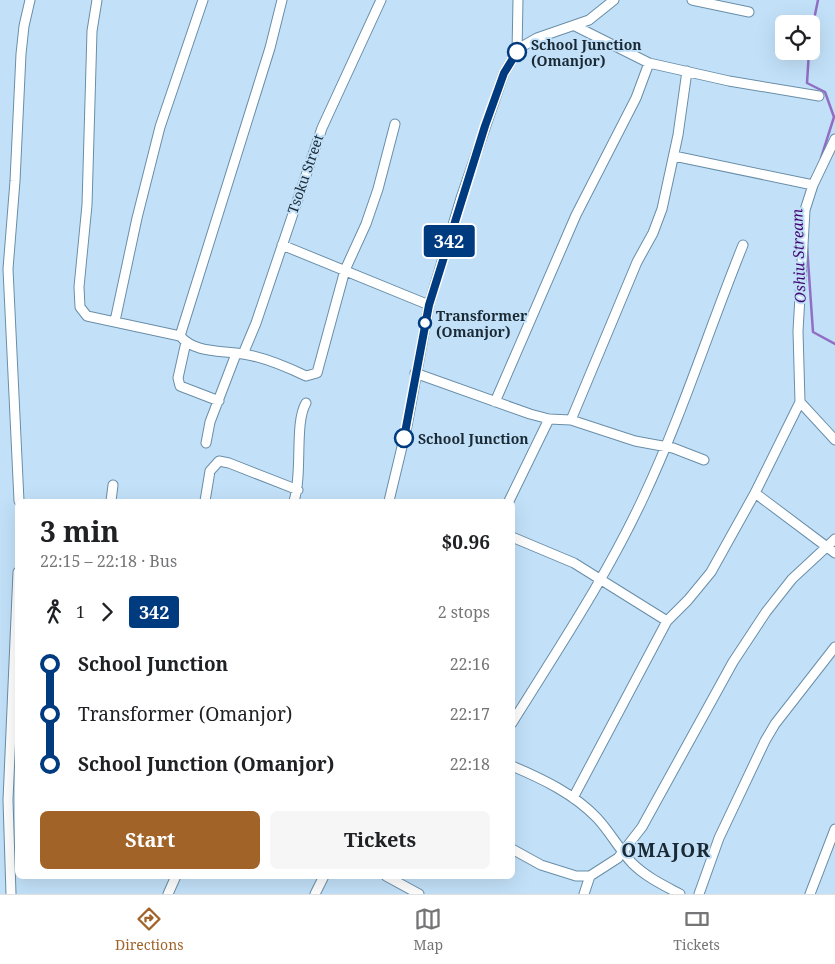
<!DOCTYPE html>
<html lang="en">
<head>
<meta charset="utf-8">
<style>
	:root { --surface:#fff; --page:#f6f6f6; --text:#202124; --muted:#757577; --line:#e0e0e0; --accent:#a16328 }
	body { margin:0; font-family:"Noto Serif",serif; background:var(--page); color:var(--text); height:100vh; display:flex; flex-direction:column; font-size:19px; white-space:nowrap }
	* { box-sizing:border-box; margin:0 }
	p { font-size:16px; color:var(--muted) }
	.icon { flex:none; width:28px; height:28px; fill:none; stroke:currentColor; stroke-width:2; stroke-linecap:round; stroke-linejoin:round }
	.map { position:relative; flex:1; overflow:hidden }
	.drawer { position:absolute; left:15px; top:499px; width:500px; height:380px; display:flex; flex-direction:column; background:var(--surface); border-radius:8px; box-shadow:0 5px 20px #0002 }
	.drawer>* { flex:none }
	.badge { padding:0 10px; border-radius:4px; font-size:18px; line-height:32px }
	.controls { position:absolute; left:775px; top:15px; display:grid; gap:10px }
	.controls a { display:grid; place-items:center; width:45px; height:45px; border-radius:8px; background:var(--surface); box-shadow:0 5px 20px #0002; font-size:25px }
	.map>.badge { position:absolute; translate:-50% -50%; box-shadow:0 0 0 2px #fff }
	.legs { display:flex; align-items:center; gap:8px; height:55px; padding:0 25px; font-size:16px }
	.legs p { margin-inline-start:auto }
	.summary { display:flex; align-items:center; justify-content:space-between; height:85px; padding:0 25px }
	h1 { font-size:28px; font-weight:700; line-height:38px }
	.cta { display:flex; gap:10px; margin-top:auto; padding:10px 25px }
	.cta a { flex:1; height:58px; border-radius:8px; background:var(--accent); color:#fff; font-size:20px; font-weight:700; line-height:58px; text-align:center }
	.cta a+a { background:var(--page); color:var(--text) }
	ul { padding:0 25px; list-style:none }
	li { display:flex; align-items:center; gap:18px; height:50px; font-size:19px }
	li i { display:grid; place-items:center; width:8px; height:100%; margin:0 6px; background:currentColor }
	li i::after { content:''; width:12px; height:12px; margin:-6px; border:4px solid; border-radius:50%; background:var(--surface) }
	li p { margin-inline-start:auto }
	li:first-child i { background:linear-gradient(#0000 50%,currentColor 0) }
	li:last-child i { background:linear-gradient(currentColor 50%,#0000 0) }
	.menu { display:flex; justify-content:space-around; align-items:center; height:70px; border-top:1px solid var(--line); background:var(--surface); font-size:14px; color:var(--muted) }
	.menu a { display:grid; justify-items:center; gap:2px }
	.menu .selected { color:var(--accent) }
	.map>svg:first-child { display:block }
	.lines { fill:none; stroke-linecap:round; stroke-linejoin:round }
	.stream { stroke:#906ec4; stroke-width:2.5 }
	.street-casing { stroke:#698ea8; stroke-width:11 }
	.street { stroke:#fff; stroke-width:9 }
	.line-1-casing { stroke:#fff; stroke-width:11 }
	.line-1 { stroke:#003b80; stroke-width:8 }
	.stop-1-dot { fill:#fff; stroke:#003b80; stroke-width:2.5 }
	.labels { text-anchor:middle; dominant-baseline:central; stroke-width:4; stroke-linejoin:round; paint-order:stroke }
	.stop-label { font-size:14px; font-weight:bold; fill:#1a2934; stroke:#c2e1f9; text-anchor:start }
	.street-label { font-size:14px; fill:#1a2934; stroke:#c2e1f9 }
	.water-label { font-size:15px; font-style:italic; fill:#420774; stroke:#c2e1f9 }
	.district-label { font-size:19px; font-weight:bold; letter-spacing:1px; fill:#1a2934; stroke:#c2e1f9 }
</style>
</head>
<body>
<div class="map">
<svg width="835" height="894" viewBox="0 0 835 894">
	<rect width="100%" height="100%" fill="#c2e1f9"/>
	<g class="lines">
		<!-- stream -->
		<path class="stream" d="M811 34 818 0
			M809 51 807 83 825 92 834 117 821 158
			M807 246 813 332 835 344"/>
		<defs>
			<path id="street" d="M97 0 92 31 87 205 79 287 80 307 87 316 180 336C196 354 221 350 243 354 264 357 287 367 306 376L317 373 345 270 366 224 378 189 395 124
				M692 0 749 12
				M575 26 649 63 729 81 819 96
				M517 52 518 0
				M674 156 813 185
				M282 245 429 305
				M115 321 137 218 160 127 203 0
				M180 336 270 48 282 0
				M186 342 178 378 180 386 219 401
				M243 354 256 323 322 128 381 0
				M415 373 530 414 549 419 571 420 635 441 673 448 704 460
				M495 402 576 215 636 98 649 63
				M800 402 835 440
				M571 420 637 262 653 233 662 209 678 135 687 71
				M206 443 210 422 236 354
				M755 493 835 553
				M19 501 8 269 15 181 21 54 24 26 30 0
				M111 501 113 485
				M205 501 210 471 219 461 229 463 298 490
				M294 501C303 473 294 423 306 403
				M389 501 407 426 429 305 461 198 504 73 517 52 523 46 537 38 589 20 614 0
				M509 501 549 419
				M512 537 574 563 667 621
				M512 723C558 649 607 576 644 496 682 415 709 329 743 245
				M512 766C543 779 574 794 597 818 610 832 619 849 632 863 646 877 663 885 680 894
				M573 798 667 621 688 600 711 572 755 493 800 402 798 331 805 210 813 185 835 139
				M512 849 541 865 576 876H590L618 858 642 827 733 662 766 612 792 579 835 539
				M386 876 419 894
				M11 894 8 800 18 572
				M168 894 176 876
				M315 894 324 876
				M584 894 590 876
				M699 894 719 838 765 741 775 724 835 647
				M810 894 835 829"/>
		</defs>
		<!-- street casing -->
		<use href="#street" class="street-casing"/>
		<!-- street -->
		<use href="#street" class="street"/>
	</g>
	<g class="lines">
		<defs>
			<path id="line-1" d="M404 438 429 305 485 126 504 73 517 52"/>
		</defs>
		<!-- line-1 casing -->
		<use href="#line-1" class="line-1-casing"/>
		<!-- line-1 -->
		<use href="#line-1" class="line-1"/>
	</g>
	<!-- markers -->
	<g class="stop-1-dot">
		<circle cx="517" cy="52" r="9"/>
		<circle cx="425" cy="323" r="6"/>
		<circle cx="404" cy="438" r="9"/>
	</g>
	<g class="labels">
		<!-- stop labels -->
		<g class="stop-label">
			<text x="531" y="44">School Junction<tspan x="531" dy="16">(Omanjor)</tspan></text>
			<text x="436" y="315">Transformer<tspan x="436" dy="16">(Omanjor)</tspan></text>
			<text x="418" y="438">School Junction</text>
		</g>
		<!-- street labels -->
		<g class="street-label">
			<text transform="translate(305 174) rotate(-71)">Tsoku Street</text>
		</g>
		<!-- water labels -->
		<g class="water-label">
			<text transform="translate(798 256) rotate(-92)">Oshiu Stream</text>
		</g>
		<!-- district labels -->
		<g class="district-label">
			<text x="666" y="850">OMAJOR</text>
		</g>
	</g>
</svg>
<div class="controls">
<a><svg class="icon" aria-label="locate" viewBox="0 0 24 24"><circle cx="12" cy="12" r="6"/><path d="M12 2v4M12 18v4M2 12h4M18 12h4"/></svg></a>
</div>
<b class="badge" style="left:449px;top:241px;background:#003b80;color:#fff">342</b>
<section class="drawer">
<div class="summary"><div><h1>3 min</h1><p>22:15 – 22:18 · Bus</p></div><b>$0.96</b></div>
<div class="legs"><svg class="icon" aria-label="walk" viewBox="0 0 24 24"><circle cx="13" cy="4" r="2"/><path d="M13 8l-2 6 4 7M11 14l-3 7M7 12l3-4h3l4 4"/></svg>1<svg class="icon" aria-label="forward" viewBox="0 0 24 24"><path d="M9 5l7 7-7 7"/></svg><b class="badge" style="background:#003b80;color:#fff">342</b><p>2 stops</p></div>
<ul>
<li><i style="color:#003b80"></i><b>School Junction</b><p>22:16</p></li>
<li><i style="color:#003b80"></i><span>Transformer (Omanjor)</span><p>22:17</p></li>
<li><i style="color:#003b80"></i><b>School Junction (Omanjor)</b><p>22:18</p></li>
</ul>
<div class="cta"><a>Start</a><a>Tickets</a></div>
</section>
</div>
<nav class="menu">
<a class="selected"><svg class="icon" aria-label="directions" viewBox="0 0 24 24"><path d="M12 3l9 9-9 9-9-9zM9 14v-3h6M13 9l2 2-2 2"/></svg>Directions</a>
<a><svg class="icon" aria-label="map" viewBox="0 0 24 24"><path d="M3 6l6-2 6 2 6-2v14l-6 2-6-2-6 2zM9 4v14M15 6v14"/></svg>Map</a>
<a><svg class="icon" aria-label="tickets" viewBox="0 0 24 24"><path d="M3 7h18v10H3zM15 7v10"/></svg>Tickets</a>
</nav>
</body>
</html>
